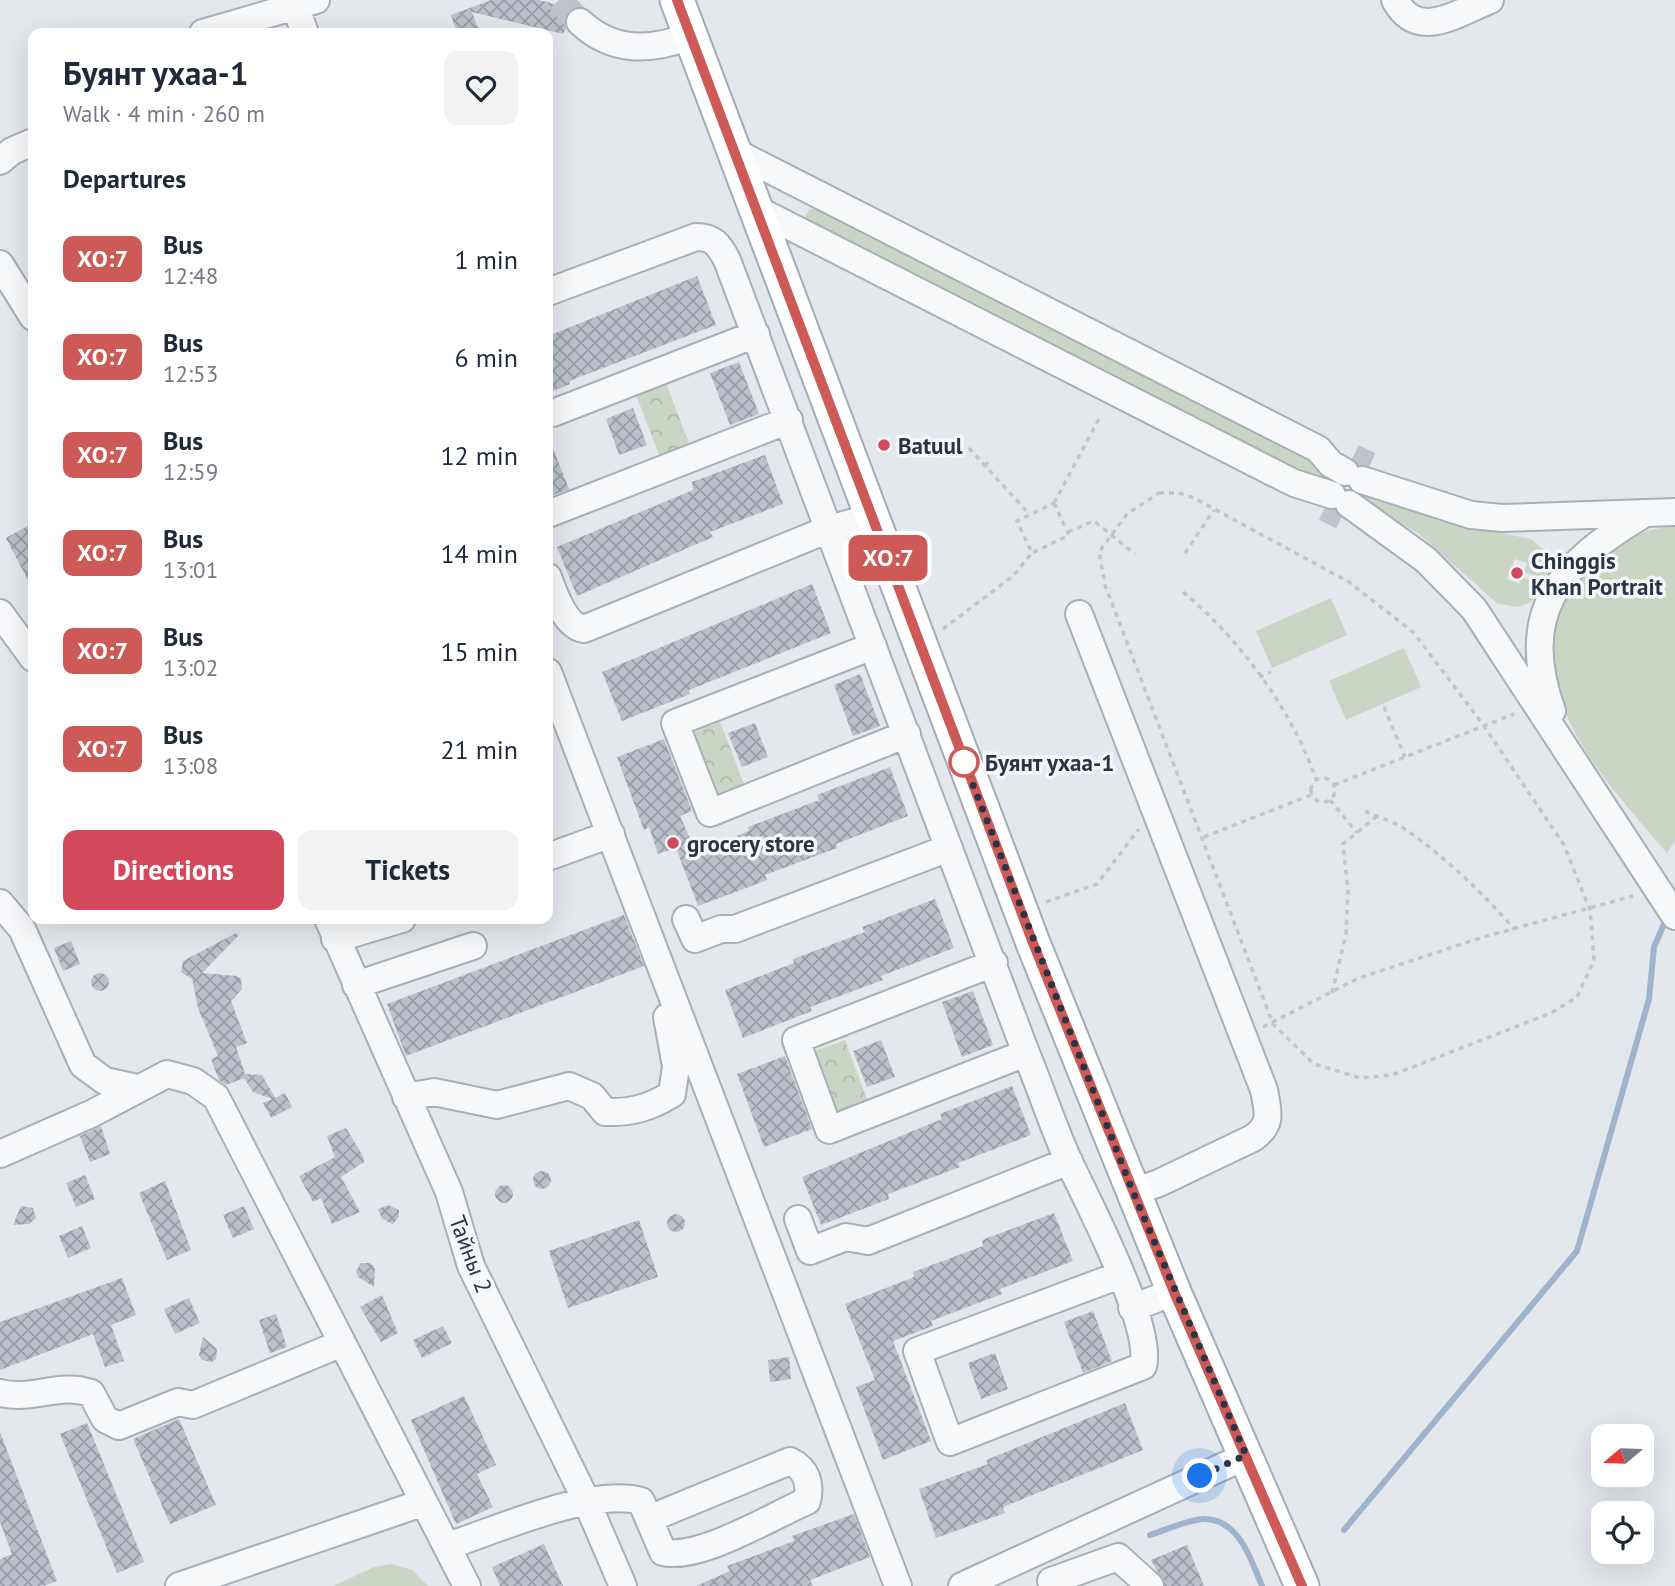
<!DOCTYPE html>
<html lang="en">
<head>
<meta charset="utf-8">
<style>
	:root { --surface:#fff; --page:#f2f2f3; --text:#1f2937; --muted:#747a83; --accent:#d1495b }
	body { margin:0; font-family:"PT Sans",sans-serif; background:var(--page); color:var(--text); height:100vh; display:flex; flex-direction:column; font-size:26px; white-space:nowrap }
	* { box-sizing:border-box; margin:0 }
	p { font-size:23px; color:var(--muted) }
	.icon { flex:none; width:38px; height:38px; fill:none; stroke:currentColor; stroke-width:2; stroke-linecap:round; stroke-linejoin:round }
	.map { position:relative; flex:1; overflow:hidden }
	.sheet { position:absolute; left:28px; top:28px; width:525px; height:896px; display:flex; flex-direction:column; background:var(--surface); border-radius:14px; box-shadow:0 7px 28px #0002 }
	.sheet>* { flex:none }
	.badge { padding:0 14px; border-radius:10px; font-size:24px; line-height:46px }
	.needle { width:46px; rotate:251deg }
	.tools { position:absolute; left:1591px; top:1424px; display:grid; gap:14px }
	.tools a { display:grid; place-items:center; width:63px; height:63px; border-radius:14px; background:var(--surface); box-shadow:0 7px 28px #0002; font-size:35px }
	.you { position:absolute; width:35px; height:35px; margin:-18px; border:5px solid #fff; border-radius:50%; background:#1a73e8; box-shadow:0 0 0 10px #1a73e833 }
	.map>.badge { position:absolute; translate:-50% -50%; box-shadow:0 0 0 4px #fff }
	h2 { padding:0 35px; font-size:26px; line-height:63px }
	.round { display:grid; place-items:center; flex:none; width:74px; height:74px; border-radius:14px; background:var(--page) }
	.overview { display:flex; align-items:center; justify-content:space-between; height:119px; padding:0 35px }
	h1 { font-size:33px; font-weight:700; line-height:52px }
	.button { display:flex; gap:14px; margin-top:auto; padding:14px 35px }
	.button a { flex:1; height:80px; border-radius:14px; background:var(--accent); color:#fff; font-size:28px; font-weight:700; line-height:80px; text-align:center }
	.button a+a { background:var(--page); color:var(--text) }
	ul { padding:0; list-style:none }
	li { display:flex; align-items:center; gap:21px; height:98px; padding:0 35px }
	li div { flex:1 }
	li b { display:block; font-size:26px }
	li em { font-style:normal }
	li .badge { min-width:77px; font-weight:700; text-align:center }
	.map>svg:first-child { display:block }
	.grass { fill:#c9d6c5 }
	.park { fill:url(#park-crowns) }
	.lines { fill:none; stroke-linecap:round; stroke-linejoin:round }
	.stream { stroke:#9fb4cc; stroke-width:6 }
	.building { fill:url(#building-cross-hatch) }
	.minor-tunnel { stroke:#bfc3cb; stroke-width:26; stroke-dasharray:26 13; stroke-linecap:butt }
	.minor-casing { stroke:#a9aeb7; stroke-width:30 }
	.major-casing { stroke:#a3abb8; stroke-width:37 }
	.path { stroke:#c2c5cb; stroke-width:3.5; stroke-dasharray:5 5; stroke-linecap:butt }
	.minor { stroke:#f7f8fa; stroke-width:26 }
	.major { stroke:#fff; stroke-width:33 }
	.line-casing { stroke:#fff; stroke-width:16 }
	.line { stroke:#cd5a57; stroke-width:10 }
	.walk { stroke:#2b3445; stroke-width:7; stroke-dasharray:0 12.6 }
	.poi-dot { fill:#d1495b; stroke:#f4f6f9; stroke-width:2.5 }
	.stop-dot { fill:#fff; stroke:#cd5a57; stroke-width:3.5 }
	.labels { text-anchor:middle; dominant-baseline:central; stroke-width:7; stroke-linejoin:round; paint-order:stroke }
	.poi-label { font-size:23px; font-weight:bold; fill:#2b3445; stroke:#f4f6f9; text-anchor:start }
	.stop-label { font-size:23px; font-weight:bold; fill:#2b3445; stroke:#f4f6f9; text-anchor:start }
	.street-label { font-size:23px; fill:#2b3445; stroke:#f4f6f9 }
</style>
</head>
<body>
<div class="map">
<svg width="1675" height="1586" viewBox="0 0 1675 1586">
	<defs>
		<pattern id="park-crowns" width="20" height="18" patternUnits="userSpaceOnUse" patternTransform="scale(1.75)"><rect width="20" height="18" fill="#c9d6c5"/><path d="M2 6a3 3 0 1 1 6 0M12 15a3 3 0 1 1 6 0" fill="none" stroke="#adb8ab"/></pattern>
		<pattern id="building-cross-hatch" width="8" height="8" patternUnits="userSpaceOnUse" patternTransform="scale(1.75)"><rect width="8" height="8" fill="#bbc0ca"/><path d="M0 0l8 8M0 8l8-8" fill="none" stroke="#989da6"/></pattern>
	</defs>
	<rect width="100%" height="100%" fill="#e4e7ec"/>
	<!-- grass -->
	<path class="grass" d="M810 209H817L1340 474 1332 488 808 221 805 216Z
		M1362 487 1439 521 1531 539 1546 552 1550 562 1549 580 1524 572 1527 563 1515 559 1507 579 1519 584 1522 577 1546 587 1529 603 1518 607 1498 604 1418 533 1356 498Z
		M1675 526V841L1667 853C1612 789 1529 704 1559 613 1566 591 1575 575 1594 562 1625 541 1637 530 1675 526Z
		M1331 598 1347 635 1272 668 1256 631Z
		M1404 648 1421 687 1346 720 1329 681Z
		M392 1564 412 1570 428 1586H333L374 1567Z"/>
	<!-- park -->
	<path class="park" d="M666 383 690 446 660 457 636 395Z
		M720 722 744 784 713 796 690 734Z
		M845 1040 868 1102 838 1113 815 1051Z"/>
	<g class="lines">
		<!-- stream -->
		<path class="stream" d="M1344 1530 1577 1251 1649 999 1654 947 1668 915
			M1150 1535C1166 1530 1187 1520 1203 1519 1239 1518 1251 1560 1262 1586"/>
	</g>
	<!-- building -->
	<path class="building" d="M491 0H539L562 6 566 29 563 34 472 12 480 33H457L451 15Z
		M697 276 716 325 569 381 570 384 548 393V336Z
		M739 362 759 414 730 425 710 373Z
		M633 408 647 445 619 455 606 419Z
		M549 438 569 489 548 497V439Z
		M765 455 783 504 710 532 713 537 577 596 557 547 693 490 692 482Z
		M33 523V590L6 538Z
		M812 584 831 633 689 690 690 694 622 721 602 672Z
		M860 674 880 726 853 736 834 685Z
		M755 723 768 757 742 767 728 733Z
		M664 739 692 811 680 816 696 852 749 831 748 827 819 800 817 795 890 767 908 816 836 844 837 848 765 875 767 880 698 906 676 848 658 854 649 827 644 830 617 757Z
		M935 899 954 948 881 976 883 980 810 1007 812 1011 743 1038 725 990 794 963 793 959 865 932 862 927Z
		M624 915 644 966 406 1056 387 1004Z
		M236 933 238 936 202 973 237 976 241 979 242 989 231 1001 247 1043 236 1047 245 1074 262 1075 275 1098 285 1093 292 1107 271 1118 263 1103 272 1099 253 1092 244 1078 226 1085 219 1080 211 1059 218 1056 198 1008 192 979 181 972 183 961Z
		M71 941 80 964 63 971 54 948Z
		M91 982a9 9 0 1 1 18 0a9 9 0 1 1-18 0Z
		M973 991 993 1045 962 1057 942 1002Z
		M881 1040 895 1077 867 1087 853 1051Z
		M785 1056 812 1129 764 1147 737 1074Z
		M1012 1086 1031 1135 958 1163 960 1167 888 1194 889 1199 821 1225 802 1177 942 1119 940 1114Z
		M101 1126 110 1154 90 1162 80 1136Z
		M346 1128 363 1156 364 1162 341 1177 360 1212 332 1224 321 1198 313 1202 299 1176 335 1157 327 1136Z
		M533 1180a9 9 0 1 1 18 0a9 9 0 1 1-18 0Z
		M85 1175 95 1199 76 1207 66 1183Z
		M165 1181 191 1250 167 1260 139 1193Z
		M495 1194a9 9 0 1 1 18 0a9 9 0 1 1-18 0Z
		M388 1205 399 1210V1217L393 1224 382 1219 378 1209Z
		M21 1206 33 1208 36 1218 29 1224 13 1225Z
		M244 1206 254 1229 233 1238 223 1215Z
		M1054 1213 1073 1261 1000 1289 1002 1294 931 1321 933 1326 893 1341 931 1441 883 1460 856 1387 875 1380 845 1304 914 1277 913 1272 983 1246 982 1240Z
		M667 1223a9 9 0 1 1 18 0a9 9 0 1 1-18 0Z
		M639 1220 658 1277 568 1308 549 1251Z
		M82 1226 91 1248 68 1258 59 1236Z
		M361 1263H370L375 1268 374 1287 358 1277 356 1271Z
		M122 1278 136 1315 111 1325 124 1361 105 1367 93 1334 0 1370V1322Z
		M382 1295 398 1333 381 1342 360 1307Z
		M189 1298 200 1323 175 1334 164 1309Z
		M1093 1311 1112 1361 1083 1373 1064 1322Z
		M276 1314 287 1347 270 1353 259 1320Z
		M443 1326 452 1343 422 1358 413 1340Z
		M203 1337 217 1349 216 1359 211 1362 202 1360 199 1355Z
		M995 1353 1008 1389 981 1399 968 1363Z
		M789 1357 791 1379 770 1382 768 1360Z
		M464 1396 496 1465 477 1474 493 1507 456 1524 411 1420Z
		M1125 1403 1143 1450 1003 1507 1005 1513 936 1538 919 1489 988 1464 986 1460Z
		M179 1419 216 1505 170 1524 133 1439Z
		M87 1423 144 1562 117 1573 60 1434Z
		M0 1432 57 1581 44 1586H0V1559L12 1554 0 1522Z
		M854 1514 870 1557 810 1580 813 1586H696L730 1571 727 1566 794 1541 792 1536Z
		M544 1544 563 1586H500L492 1567Z
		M1187 1545 1204 1586H1165L1151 1560Z"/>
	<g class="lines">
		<!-- minor-tunnel -->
		<path class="minor-tunnel" d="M559 0 580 22
			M1353 457 1370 465
			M1325 508 1342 517"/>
		<defs>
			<path id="minor" d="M1395 0C1418 42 1457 13 1490 0
				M295 6 305 33
				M580 22C613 53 650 51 691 36
				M203 33 316 0
				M735 152 1318 449 1331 464 1345 472
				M0 161 12 151 33 142
				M756 209 1294 483 1332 495
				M0 264 33 317
				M548 292 696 237C714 237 719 245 727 260L1026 1053C1041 1089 1053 1127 1069 1162 1088 1202 1154 1328 1143 1366L950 1442 917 1351 1120 1275
				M553 413 756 334
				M1362 480 1471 515 1502 518 1675 512
				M1349 504 1426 560 1474 609 1675 916
				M548 514 789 420
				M548 577C554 594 565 626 584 629L829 529 872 517
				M0 613 33 658
				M1079 614 1264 1090C1268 1112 1273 1124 1253 1138L1159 1183 1133 1192
				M873 646 675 723 710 813 907 734
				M548 672 898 1586
				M1552 711C1517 613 1559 565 1639 517
				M548 857 611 834
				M0 903 22 929 83 1065 105 1081 137 1088
				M328 919 449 1192 471 1266 586 1500 623 1586
				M686 919 695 939 721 929H735L949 848
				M335 939 402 919
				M994 963 796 1040 829 1130 1026 1053
				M356 985 473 946
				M406 1097 434 1092 497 1105 569 1086 592 1096 605 1112C631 1113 649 1108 672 1094L676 1066 667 1017
				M0 1154 91 1114 167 1074 193 1081 216 1097 467 1586
				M798 1219 810 1251 846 1237 868 1241 1069 1161
				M1132 1308 1174 1292
				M0 1393C33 1401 59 1382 91 1393L105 1419 119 1426 178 1402 193 1405 340 1344
				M447 1546C498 1530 590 1487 641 1501L663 1552C699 1561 772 1516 807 1501 811 1484 807 1469 790 1461L651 1518
				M1051 1581 1118 1557 1150 1586
				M179 1586 422 1503
				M962 1586 1246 1456"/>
			<path id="major" d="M677 0 1033 943 1174 1292 1302 1586"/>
		</defs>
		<!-- minor casing -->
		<use href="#minor" class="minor-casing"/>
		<!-- major casing -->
		<use href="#major" class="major-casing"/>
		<!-- path -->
		<path class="path" d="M969 448 1029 514
			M985 466 990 460
			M1159 493H1179L1194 498 1349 582 1414 633 1484 726 1564 845 1590 910 1594 960 1577 997 1551 1013 1392 1075 1361 1078 1314 1064 1273 1024 1105 585 1099 552 1127 514Z
			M1054 503 1069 535 1032 553 1017 521Z
			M1054 503 1101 415
			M1068 532 1094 521 1135 554
			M1185 553 1214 510
			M1183 592C1239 638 1292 710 1316 779
			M943 629 1013 576 1031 554
			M1259 677 1271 672
			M1384 707 1405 757
			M1311 790a12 12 0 1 1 24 0a12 12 0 1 1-24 0Z
			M1334 785 1514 714
			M1330 800 1357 833
			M1365 811C1378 818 1393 821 1405 829 1445 857 1482 892 1514 929
			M1204 837 1311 795
			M1046 902 1097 884 1139 829
			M1332 993 1346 934 1348 891 1343 844 1376 817
			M1263 1027 1359 978 1480 938 1633 896"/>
		<!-- minor -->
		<use href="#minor" class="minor"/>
		<!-- major -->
		<use href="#major" class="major"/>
	</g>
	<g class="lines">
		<defs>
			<path id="line" d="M677 0 1033 943 1174 1292 1302 1586"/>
		</defs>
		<!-- line casing -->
		<use href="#line" class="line-casing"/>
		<!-- line -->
		<use href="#line" class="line"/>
		<!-- walk -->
		<path class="walk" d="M964 762 1133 1192 1246 1455 1200 1476"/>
	</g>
	<!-- markers -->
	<g class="poi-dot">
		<circle cx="884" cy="445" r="7"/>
		<circle cx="1517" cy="573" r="7"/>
		<circle cx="673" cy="843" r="7"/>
	</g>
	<circle class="stop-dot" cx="964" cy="762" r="14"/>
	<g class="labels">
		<!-- poi labels -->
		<g class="poi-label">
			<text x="898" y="445">Batuul</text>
			<text x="1531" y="560">Chinggis<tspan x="1531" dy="26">Khan Portrait</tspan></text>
			<text x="687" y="843">grocery store</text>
		</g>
		<!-- stop labels -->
		<g class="stop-label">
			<text x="985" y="762">Буянт ухаа-1</text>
		</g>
		<!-- street labels -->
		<g class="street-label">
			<text transform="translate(471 1254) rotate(69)">Тайны 2</text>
		</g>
	</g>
</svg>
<div class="tools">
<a><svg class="needle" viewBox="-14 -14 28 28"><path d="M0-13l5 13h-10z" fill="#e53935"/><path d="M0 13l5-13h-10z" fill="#747a83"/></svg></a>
<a><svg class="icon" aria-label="locate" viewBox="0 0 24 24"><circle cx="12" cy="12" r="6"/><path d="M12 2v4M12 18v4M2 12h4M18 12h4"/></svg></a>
</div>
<div class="you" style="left:1200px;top:1476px"></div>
<b class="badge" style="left:888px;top:558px;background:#cd5a57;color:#fff">ХО:7</b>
<section class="sheet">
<div class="overview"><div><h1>Буянт ухаа-1</h1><p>Walk · 4 min · 260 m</p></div><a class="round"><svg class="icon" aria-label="heart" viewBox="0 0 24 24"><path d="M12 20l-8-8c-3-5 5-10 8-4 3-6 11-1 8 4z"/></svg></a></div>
<h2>Departures</h2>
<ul>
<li><span class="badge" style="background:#cd5a57;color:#fff">ХО:7</span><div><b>Bus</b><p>12:48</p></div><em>1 min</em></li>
<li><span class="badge" style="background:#cd5a57;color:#fff">ХО:7</span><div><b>Bus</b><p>12:53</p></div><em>6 min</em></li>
<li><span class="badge" style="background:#cd5a57;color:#fff">ХО:7</span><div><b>Bus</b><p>12:59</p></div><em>12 min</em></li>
<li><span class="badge" style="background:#cd5a57;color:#fff">ХО:7</span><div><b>Bus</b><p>13:01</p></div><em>14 min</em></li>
<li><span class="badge" style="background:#cd5a57;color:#fff">ХО:7</span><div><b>Bus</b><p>13:02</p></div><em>15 min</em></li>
<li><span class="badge" style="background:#cd5a57;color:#fff">ХО:7</span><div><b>Bus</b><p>13:08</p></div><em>21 min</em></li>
</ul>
<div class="button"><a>Directions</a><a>Tickets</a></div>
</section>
</div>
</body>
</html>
